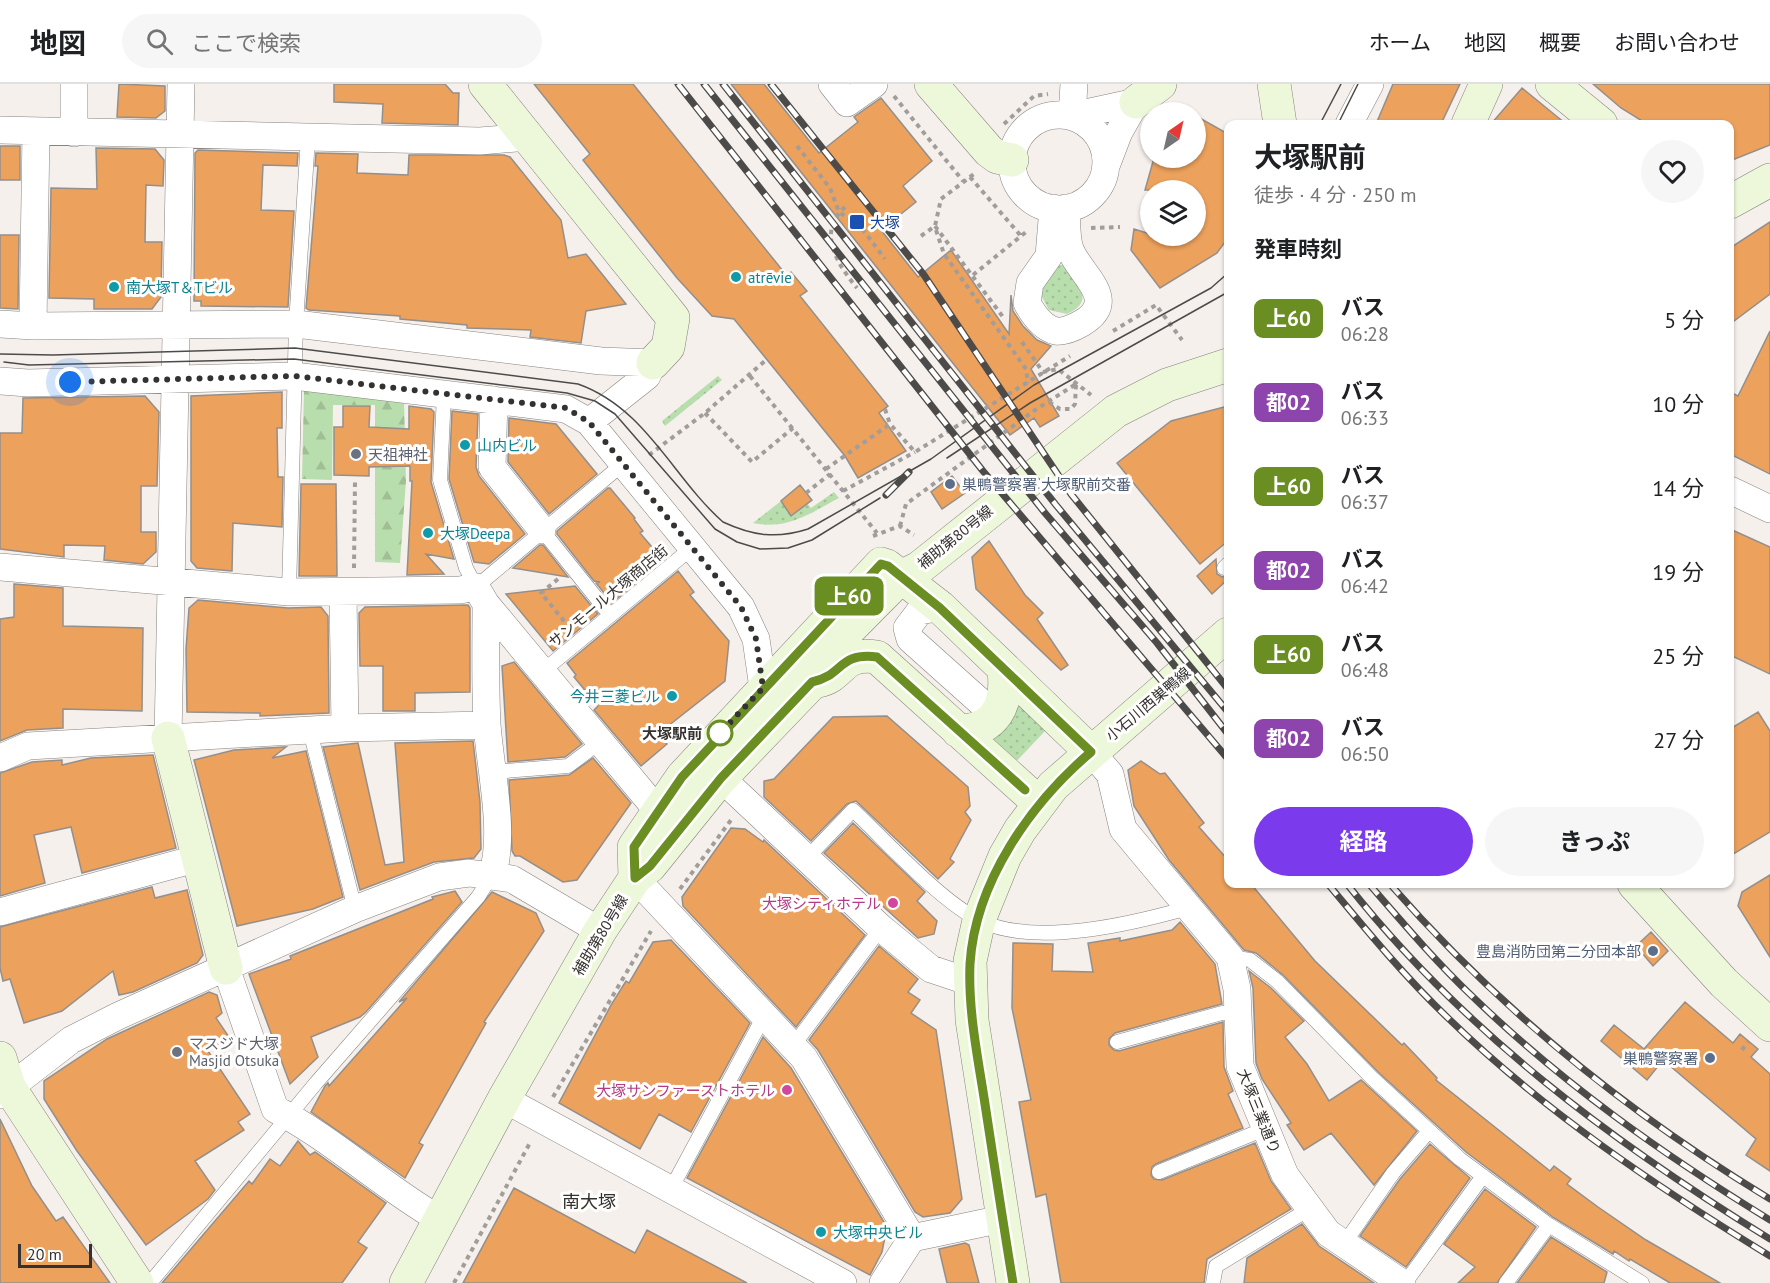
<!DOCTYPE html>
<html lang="ja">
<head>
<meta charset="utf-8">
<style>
	:root { --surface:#fff; --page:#f6f6f6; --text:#202124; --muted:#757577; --line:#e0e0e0; --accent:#7c3aed }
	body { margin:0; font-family:"PT Sans","Noto Sans JP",sans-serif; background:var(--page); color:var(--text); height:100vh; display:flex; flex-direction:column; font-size:22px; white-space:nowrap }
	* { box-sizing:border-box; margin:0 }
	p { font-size:20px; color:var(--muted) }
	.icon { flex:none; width:33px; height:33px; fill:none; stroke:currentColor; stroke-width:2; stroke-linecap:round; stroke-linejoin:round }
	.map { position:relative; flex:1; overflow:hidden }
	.drawer { position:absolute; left:1224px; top:36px; width:510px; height:768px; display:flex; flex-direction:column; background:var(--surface); border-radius:12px; box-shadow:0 2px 4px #0004 }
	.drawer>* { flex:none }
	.badge { padding:0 12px; border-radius:9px; font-size:21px; line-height:39px }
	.needle { width:39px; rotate:34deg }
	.controls { position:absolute; left:1140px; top:18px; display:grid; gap:12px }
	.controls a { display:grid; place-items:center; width:66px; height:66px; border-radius:50%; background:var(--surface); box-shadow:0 2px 4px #0004; font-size:30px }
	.scale { position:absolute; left:18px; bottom:15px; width:74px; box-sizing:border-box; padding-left:6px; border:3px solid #343231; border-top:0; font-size:16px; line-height:21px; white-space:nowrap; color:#343231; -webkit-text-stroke:4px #fffefd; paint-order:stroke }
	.you { position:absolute; width:30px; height:30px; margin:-15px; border:4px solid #fff; border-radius:50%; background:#1a73e8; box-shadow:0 0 0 9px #1a73e833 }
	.map>.badge { position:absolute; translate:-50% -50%; box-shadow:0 0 0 3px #fff }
	h2 { padding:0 30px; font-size:22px; line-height:54px }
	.round { display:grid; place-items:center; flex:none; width:63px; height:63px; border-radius:32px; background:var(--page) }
	.head { display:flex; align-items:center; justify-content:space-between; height:102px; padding:0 30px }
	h1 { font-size:28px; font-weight:700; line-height:45px }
	.action { display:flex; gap:12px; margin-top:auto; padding:12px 30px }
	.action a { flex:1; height:69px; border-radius:36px; background:var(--accent); color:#fff; font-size:24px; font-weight:700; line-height:69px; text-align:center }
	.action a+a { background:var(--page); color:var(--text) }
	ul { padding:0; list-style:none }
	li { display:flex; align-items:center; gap:18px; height:84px; padding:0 30px }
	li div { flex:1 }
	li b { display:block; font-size:22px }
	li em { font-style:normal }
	li .badge { min-width:66px; font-weight:700; text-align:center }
	header { display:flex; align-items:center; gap:36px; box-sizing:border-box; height:84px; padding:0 30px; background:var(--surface); border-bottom:2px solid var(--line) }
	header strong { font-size:28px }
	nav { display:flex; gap:33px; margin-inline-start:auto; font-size:21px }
	.search { width:420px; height:54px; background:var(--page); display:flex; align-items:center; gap:15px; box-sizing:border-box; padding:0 21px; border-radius:33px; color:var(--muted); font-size:22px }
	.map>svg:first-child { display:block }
	.green { fill:url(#green-dots) }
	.forest { fill:url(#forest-firs) }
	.building { fill:#eca15c; stroke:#948f8b; stroke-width:1.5 }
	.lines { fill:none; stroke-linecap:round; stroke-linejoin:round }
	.lane-casing { stroke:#888380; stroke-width:15 }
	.street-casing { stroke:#888380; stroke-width:28 }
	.secondary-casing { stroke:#888380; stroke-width:34 }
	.path { stroke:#a19d9b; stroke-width:4; stroke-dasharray:4.5 4.5; stroke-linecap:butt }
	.lane { stroke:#fff; stroke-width:14 }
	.street { stroke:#fff; stroke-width:27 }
	.secondary { stroke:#edf7d9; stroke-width:33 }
	.tram { stroke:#4d4b49; stroke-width:1.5 }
	.rail-casing { stroke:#4d4b49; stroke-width:7 }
	.rail { stroke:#fffefd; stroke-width:4.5; stroke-dasharray:14; stroke-linecap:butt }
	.line-casing { stroke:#fff; stroke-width:14 }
	.line { stroke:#6b8e23; stroke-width:9 }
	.walk { stroke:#343231; stroke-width:6; stroke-dasharray:0 10.8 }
	.transit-dot { fill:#1a4fb4; stroke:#fffefd; stroke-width:2 }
	.culture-dot { fill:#0f9aa8; stroke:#fffefd; stroke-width:2 }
	.worship-dot { fill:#6b7280; stroke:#fffefd; stroke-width:2 }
	.service-dot { fill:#5c6f8a; stroke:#fffefd; stroke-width:2 }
	.stop-dot { fill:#fff; stroke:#6b8e23; stroke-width:3 }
	.hotel-dot { fill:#d1479c; stroke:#fffefd; stroke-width:2 }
	.labels { text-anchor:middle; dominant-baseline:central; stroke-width:6; stroke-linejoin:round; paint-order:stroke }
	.transit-label { font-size:15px; fill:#164399; stroke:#fffefd; text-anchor:start }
	.culture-label { font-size:15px; fill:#0d838f; stroke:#fffefd; text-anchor:start }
	.worship-label { font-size:15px; fill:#5b616d; stroke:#fffefd; text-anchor:start }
	.service-label { font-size:15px; fill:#4e5e75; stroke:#fffefd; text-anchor:end }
	.street-label { font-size:15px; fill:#343231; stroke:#fffefd }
	.stop-label { font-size:15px; font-weight:bold; fill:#343231; stroke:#fffefd; text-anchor:end }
	.hotel-label { font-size:15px; fill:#b23c85; stroke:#fffefd; text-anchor:end }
	.quarter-label { font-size:18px; fill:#343231; stroke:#fffefd }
</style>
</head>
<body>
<header>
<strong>地図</strong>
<div class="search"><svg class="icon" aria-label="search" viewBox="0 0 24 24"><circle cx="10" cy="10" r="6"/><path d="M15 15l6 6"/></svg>ここで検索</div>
<nav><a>ホーム</a><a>地図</a><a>概要</a><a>お問い合わせ</a></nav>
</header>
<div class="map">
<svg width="1770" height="1199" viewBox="0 0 1770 1199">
	<defs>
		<pattern id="green-dots" width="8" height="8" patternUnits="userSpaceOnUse" patternTransform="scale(1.5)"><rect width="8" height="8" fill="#b9dead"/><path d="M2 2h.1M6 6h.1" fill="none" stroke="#a0bf95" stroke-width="1.8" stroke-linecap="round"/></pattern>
		<pattern id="forest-firs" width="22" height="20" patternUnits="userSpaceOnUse" patternTransform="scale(1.5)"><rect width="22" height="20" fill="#b9dead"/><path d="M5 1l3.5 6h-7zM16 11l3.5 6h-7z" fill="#a0bf95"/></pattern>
	</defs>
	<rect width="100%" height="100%" fill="#f5f0ec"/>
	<!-- green -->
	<path class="green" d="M1058 181H1063C1077 199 1097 216 1067 230L1049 226 1041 211 1042 203Z
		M718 292 722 296 665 342 662 337Z
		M834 408 839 414C808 430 789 446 753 439L781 417 792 432 807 419 811 424Z
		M1016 617 1046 646 1012 682 984 651Z"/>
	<!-- forest -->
	<path class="forest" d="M304 306 404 316 406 397 400 479 375 478V321H333L332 396 302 395Z"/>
	<!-- building -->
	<path class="building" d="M119 0 165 2V27L156 34 117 33Z
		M334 0H445L453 9H459L458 41 382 39 383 20 334 18Z
		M534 0H633L787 192 791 188 807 207 800 212 888 322 879 329 906 367 858 394 845 372 734 235 712 232 677 194 583 76 590 70Z
		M731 0H764L819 69 858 38 854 33 881 14 932 77 903 102 916 118 881 146 918 193 951 166 1009 250 1011 211 1013 227 1023 242 1037 256 1051 262 1031 285 1059 332 1040 343 1034 334 1010 351Z
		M1393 0H1460L1441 40H1376Z
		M1593 0H1770V61L1730 77V40H1647L1621 24Z
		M1522 4 1566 40H1491Z
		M1196 32 1228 50V154L1217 169 1160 204 1131 166 1134 145 1179 159 1189 152H1196V106H1145L1154 74H1196Z
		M0 62H20V96H0Z
		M96 64 155 65 164 76 163 102 146 101 145 158H162L161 213 152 225H94V215L49 214 51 104 97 105Z
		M198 66 298 69 297 82 263 81 261 126 294 127 288 223 201 222V217H194L195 69Z
		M316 69 358 70 357 89 408 91 409 71H504L510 73 561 136 568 174 586 170 626 220 586 227 581 259 530 253 531 246 467 244V241L400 235V232L309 226 306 224 318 82H315Z
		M1770 138V210L1730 240V164Z
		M0 151H19L18 225 0 224Z
		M1770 247V390L1730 370V308L1738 312Z
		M282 308V344H277L278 393H283L282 443 233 439 232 487 197 484 191 477V312Z
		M145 312 159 328 157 402H141V448H156V468L143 480 104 476 105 462 64 461V473L0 465V349H22L23 314Z
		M343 322H370L369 343 409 345V322L431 325 434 328 431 398 454 475 426 470 444 490 407 491 412 397H410V382L369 383V392L334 391V343H343Z
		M1228 322V457L1200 480 1117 379 1171 337Z
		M452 327 478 330 476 383 479 392 525 450 489 480 474 478 449 395Z
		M509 334 556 340 597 390 549 430 508 378Z
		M952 392 965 409 942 425 931 408Z
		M301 400H336L337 492H299Z
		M800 401 812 416 791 432 781 417Z
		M608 404H610L635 434 634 435 643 447 640 449 663 476 612 519 596 499 600 498 594 497 557 450V447Z
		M1730 445 1770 463V590L1730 571Z
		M989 457 1025 511 1043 529 1037 535 1068 581 1061 586 976 505 972 473Z
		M540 461H543L568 493 513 484Z
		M1216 475 1217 490 1222 493 1228 492V495L1212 510 1197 492Z
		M678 487 694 508 690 511 729 557 725 597 658 650 667 660 641 682 594 626 598 622 574 593 576 591 567 579Z
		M14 500 63 504V542L143 544 142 627 63 625V644L27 646 0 657V535L14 533Z
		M575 502 598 530 553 567 506 510Z
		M198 516 288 524 321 523 328 532 329 629 260 632V629L187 628 186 565 189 524Z
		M468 521 470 524V608L415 609V627H383V582H360L359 529 365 523Z
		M514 578 582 660 565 673 508 678 502 582Z
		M1758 628 1770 647V748L1730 772V645Z
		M887 632 968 703 970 722 965 728 971 736 950 775 954 778 938 795 856 717 847 720 811 757 764 713V697L774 695 833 633Z
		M473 657 480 718 481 765 474 774 434 778 360 806 323 663 358 659 385 781 404 778 395 659Z
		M286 663 272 674 306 667 343 813 313 825 237 842 194 676 234 666Z
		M153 671 176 764 82 789 71 743 34 751 45 799 0 812V689L32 678 62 676V681L91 674Z
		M593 674 631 719 577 796 563 798 520 772H515L512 767 509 696 569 691Z
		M1141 677 1160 690 1165 689 1204 739 1199 743 1228 776V800H1251L1315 877 1402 961 1404 959 1437 994 1436 996 1550 1087 1554 1082 1571 1095 1567 1100 1598 1123 1646 1156 1720 1199H1670L1630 1175 1629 1177 1614 1167 1613 1170 1554 1134 1466 1068 1378 988 1283 891 1256 869 1244 866 1169 776 1134 722 1128 686Z
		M853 739 925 808 917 817 937 837 934 850 918 854 824 769Z
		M731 744 745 745 763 758 764 756 865 851 796 943 683 822 682 813Z
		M1770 791V873L1738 822 1742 808Z
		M152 803 155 814 187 806 203 871 197 879 133 908 119 911 113 887 62 927 24 939 10 895 3 897 0 884V843Z
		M455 807 462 818 366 928 360 933 311 953 318 973 290 1000 249 890 291 875 290 872 433 815 432 813Z
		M492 808 536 829 544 847 484 938 486 939 419 1059 423 1061 405 1094 311 1028 325 1002 328 999 329 1002 407 914 399 918Z
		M1180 838 1215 880 1222 920 1115 949 1109 955V961L1114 966 1119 967 1223 938 1224 983 1233 1007 1228 1010 1243 1044 1156 1080 1152 1083 1151 1091 1154 1095 1162 1096 1255 1059 1271 1097 1291 1125 1207 1175 1204 1199H1061L1046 1110 1036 1113 1019 1018 1031 1016 1012 924 1013 859 1053 860 1052 887 1093 888 1088 859 1120 854V857L1172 846Z
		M1651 848 1668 867 1653 882 1636 862Z
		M671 856 750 939 691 1048 659 1030 640 1065 559 1019 611 921 626 897 629 899 653 858Z
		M879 862 918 895 908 908 920 916 911 929 936 946 962 1115 950 1129 923 1133 915 1128 818 966 809 956Z
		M1249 887 1271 904 1304 937 1285 953 1307 980 1329 1017 1361 996 1417 1047 1374 1101 1331 1049 1304 1066 1287 1041 1291 1039 1262 995 1256 979 1253 904Z
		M209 908 217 911 222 929 216 934 229 953 208 967 250 1030 238 1038 244 1046 195 1077 215 1106 208 1115 146 1161 77 1067 44 1015V997L107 955Z
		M1685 918 1733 959 1740 950 1758 965 1751 973 1770 990V1087L1746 1071 1756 1055 1663 976 1647 996 1601 957 1614 941 1644 965Z
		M763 953 791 984 887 1143 882 1168 870 1191 687 1094Z
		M0 1035 32 1102 56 1137 63 1133 110 1199H0Z
		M298 1057 310 1071 315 1068 386 1119 358 1158 367 1164 342 1199H162L249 1097 252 1100 270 1075 280 1082Z
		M1430 1060 1470 1094 1406 1183 1360 1152 1400 1095Z
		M514 1104 635 1169 647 1146 747 1199H463Z
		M1485 1105 1536 1143 1497 1199H1458L1475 1183 1444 1160Z
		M1302 1140 1319 1162 1374 1199H1244L1247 1174Z
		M1551 1153 1607 1188 1604 1199H1517Z
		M965 1159 969 1161 979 1199H947L939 1165Z"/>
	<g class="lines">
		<defs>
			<path id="lane" d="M444 310 440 396 466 484 476 503 624 379
				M542 446 610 531
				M1224 484 1228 480
				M289 508 296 240 308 54
				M543 587 693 463
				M310 647 355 825
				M493 688 568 682 600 658
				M806 775 853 726C886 757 942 819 981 837 1036 863 1131 840 1188 824
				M1230 873 1250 876 1277 897 1372 994 1460 1075 1549 1141 1642 1199
				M1117 958 1222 929H1239
				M793 962 881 844
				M1159 1088 1267 1044
				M671 1105 764 932
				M1344 1160 1393 1089 1429 1047
				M150 1199 316 999 478 813 492 791
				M1213 1199 1216 1182 1309 1125
				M1405 1199 1483 1092
				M1506 1199 1549 1141"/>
			<path id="street" d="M832 0 847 19 874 0
				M1074 0 1072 32 1136 18
				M1012 78a47 47 0 1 1 94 0a47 47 0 1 1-94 0Z
				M1349 40 1370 0
				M0 46 480 57 528 53
				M74 49V0
				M1106 82 1119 48 1136 18
				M1053 124 1049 172 1030 199 1027 219C1033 230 1042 244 1056 247 1064 248 1075 243 1082 239 1121 216 1079 190 1070 165 1066 154 1067 137 1066 124
				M0 240 33 242 296 240 601 277 653 279 647 292 589 338
				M33 242 36 47
				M0 297 28 299 294 292 566 325 589 338 741 523 756 555 763 604
				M494 316 492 383 542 446
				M1730 406 1770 425
				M0 483 289 508 460 506 476 503 486 520 657 726
				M343 508 345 644
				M486 520C486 560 485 601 487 640 490 684 506 751 492 791
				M940 523 920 527 907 544 910 555 995 631
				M168 654 181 0
				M1091 668 1110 690 1123 745 1230 873 1237 905 1240 982 1285 1091 1328 1149 1402 1199
				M0 674 28 662 345 644 487 641
				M721 694 881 844 931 885 970 898
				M635 794 804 974 912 1154
				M0 828 199 774
				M226 884 275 1025C334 1056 382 1102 439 1135
				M0 1011 71 956 118 932 355 825 439 793 469 789 512 795 600 847
				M504 1015 843 1199
				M883 1199 912 1154 1002 1135"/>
			<path id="secondary" d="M485 0 673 234 668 263 653 279
				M931 0 989 67 997 73 1012 76
				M1274 0 1280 40
				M1552 0 1601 40
				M1136 18 1160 0
				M1468 40 1486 0
				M1730 118 1770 96
				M818 597C844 592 839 568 877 573L1039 719
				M958 647C996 647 1008 620 1004 587
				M168 654 226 884
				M635 794 634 763 682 693 881 480 887 482 940 523 1091 668
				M1634 800 1724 899 1770 941
				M0 974 9 1003 137 1199
				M406 1199 504 1015 600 847 635 794 650 782 721 694 812 599 815 580 901 493 919 484 1116 327 1167 301 1228 281
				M1013 1199 972 936 970 877 979 836 1005 772 1020 746 1053 702 1228 550"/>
		</defs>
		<!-- lane casing -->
		<use href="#lane" class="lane-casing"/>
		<!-- street casing -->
		<use href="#street" class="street-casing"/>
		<!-- secondary casing -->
		<use href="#secondary" class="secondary-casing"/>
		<!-- path -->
		<path class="path" d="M894 12 963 97
			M1004 40 1034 12 1048 10
			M797 62 830 104 839 128 860 142 885 175
			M970 93 1021 152
			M845 123C816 148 838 181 857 204
			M935 142 1003 233
			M1091 144 1120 143
			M936 146 944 170 1026 285 1028 299
			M921 152 935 142 941 115 974 90
			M973 191 1026 148
			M1113 247 1156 221 1182 256
			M1022 258 1043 288 1058 285 1091 311
			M750 292 877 449
			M1049 318 1060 325H1071L1075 320 1076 300
			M885 325 890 340
			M705 329 752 378 793 344
			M649 371 705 329 766 276
			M826 385 890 340 915 368 1070 272
			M843 407 915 368
			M806 409 830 390
			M900 442 906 420 1035 326 1076 300
			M873 452 900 442 914 451
			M354 484 355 397
			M558 495 541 509 568 542
			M680 805 731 736
			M1742 966 1748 958
			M553 1013 651 847
			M454 1199 531 1057"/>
		<!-- lane -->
		<use href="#lane" class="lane"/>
		<!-- street -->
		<use href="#street" class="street"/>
		<!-- secondary -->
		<use href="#secondary" class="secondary"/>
		<!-- tram -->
		<path class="tram" d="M1320 40 1341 0
			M1338 40 1358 0
			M0 270 53 271 295 264 578 300C646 324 673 394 723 438 753 452 777 455 808 445L931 375 1034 301 1211 204 1228 189
			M4 278 29 281 294 275 567 309 595 317 615 330 715 445 737 458 760 465 788 464 812 456 880 414
			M947 374 1030 319 1228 208"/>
		<defs>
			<path id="rail" d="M678 0 983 387 1228 675
				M704 0 1045 429 1157 559 1228 650
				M723 0 1056 421 1228 628
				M771 0 924 191 1071 410 1228 605
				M886 411 909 388
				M1328 800C1367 847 1405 893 1449 935 1545 1028 1657 1103 1770 1172
				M1347 800C1463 947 1612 1058 1770 1155
				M1369 800C1402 838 1436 878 1473 913 1563 1000 1664 1071 1770 1136
				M1390 800C1500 926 1626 1028 1770 1115"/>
		</defs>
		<!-- rail casing -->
		<use href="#rail" class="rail-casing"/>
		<!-- rail -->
		<use href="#rail" class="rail"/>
	</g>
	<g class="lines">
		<defs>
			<path id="line" d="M1013 1199C1003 1139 994 1079 985 1020 978 974 968 927 970 880 975 798 1031 719 1091 668L940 524 888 482 881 480 682 693 634 763 635 794 650 782 721 694 812 598C843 592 838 568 877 573L1025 706"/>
		</defs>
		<!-- line casing -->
		<use href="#line" class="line-casing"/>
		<!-- line -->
		<use href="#line" class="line"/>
		<!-- walk -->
		<path class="walk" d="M70 298 294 292 566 324 589 338 741 523 756 555 763 604 720 649"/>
	</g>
	<!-- markers -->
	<rect class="transit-dot" x="849" y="130" width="16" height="16" rx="3"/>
	<g class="culture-dot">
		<circle cx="736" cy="193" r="6"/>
		<circle cx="114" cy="203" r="6"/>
		<circle cx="465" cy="361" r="6"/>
		<circle cx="428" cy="449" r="6"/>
		<circle cx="672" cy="612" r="6"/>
		<circle cx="821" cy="1148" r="6"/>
	</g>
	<g class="worship-dot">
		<circle cx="356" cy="370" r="6"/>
		<circle cx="177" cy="968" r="6"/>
	</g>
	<g class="service-dot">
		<circle cx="950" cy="400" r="6"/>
		<circle cx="1653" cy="867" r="6"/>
		<circle cx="1710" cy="974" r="6"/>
	</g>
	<circle class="stop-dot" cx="720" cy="649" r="12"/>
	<g class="hotel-dot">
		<circle cx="893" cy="819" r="6"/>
		<circle cx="787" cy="1006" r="6"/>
	</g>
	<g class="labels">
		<!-- transit labels -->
		<g class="transit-label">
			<text x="870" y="138">大塚</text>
		</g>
		<!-- culture labels -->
		<g class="culture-label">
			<text x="748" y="193">atrēvie</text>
			<text x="126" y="203">南大塚T＆Tビル</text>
			<text x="477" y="361">山内ビル</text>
			<text x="440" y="449">大塚Deepa</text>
			<text x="660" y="612" text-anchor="end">今井三菱ビル</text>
			<text x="833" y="1148">大塚中央ビル</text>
		</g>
		<!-- worship labels -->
		<g class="worship-label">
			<text x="368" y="370">天祖神社</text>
			<text x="189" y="959">マスジド大塚<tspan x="189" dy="17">Masjid Otsuka</tspan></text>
		</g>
		<!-- service labels -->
		<g class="service-label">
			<text x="962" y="400" text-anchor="start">巣鴨警察署 大塚駅前交番</text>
			<text x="1641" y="867">豊島消防団第二分団本部</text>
			<text x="1698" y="974">巣鴨警察署</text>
		</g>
		<!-- street labels -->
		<g class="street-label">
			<text transform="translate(955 453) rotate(-39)">補助第80号線</text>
			<text transform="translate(608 512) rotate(-40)">サンモール大塚商店街</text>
			<text transform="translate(1148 620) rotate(-40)">小石川西巣鴨線</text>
			<text transform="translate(600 851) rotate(-59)">補助第80号線</text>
			<text transform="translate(1259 1027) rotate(68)">大塚三業通り</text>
		</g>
		<!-- stop labels -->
		<g class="stop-label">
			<text x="702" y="649">大塚駅前</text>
		</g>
		<!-- hotel labels -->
		<g class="hotel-label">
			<text x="881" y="819">大塚シティホテル</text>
			<text x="775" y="1006">大塚サンファーストホテル</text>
		</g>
		<!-- quarter labels -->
		<g class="quarter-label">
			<text x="589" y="1117">南大塚</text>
		</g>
	</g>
</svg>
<div class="controls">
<a><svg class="needle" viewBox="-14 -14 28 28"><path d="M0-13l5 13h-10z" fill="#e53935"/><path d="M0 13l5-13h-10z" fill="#757577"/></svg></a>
<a><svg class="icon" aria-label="layers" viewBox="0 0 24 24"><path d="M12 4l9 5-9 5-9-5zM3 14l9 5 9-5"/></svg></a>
</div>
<div class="scale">20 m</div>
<div class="you" style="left:70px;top:298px"></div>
<b class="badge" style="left:849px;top:512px;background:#6b8e23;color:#fff">上60</b>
<section class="drawer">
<div class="head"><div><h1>大塚駅前</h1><p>徒歩 · 4 分 · 250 m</p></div><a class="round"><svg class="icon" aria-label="heart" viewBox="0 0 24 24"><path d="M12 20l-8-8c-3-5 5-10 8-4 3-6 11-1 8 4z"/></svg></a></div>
<h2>発車時刻</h2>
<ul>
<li><span class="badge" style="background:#6b8e23;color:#fff">上60</span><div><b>バス</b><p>06:28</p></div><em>5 分</em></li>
<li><span class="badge" style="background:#8e44ad;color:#fff">都02</span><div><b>バス</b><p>06:33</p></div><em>10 分</em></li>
<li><span class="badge" style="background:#6b8e23;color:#fff">上60</span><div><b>バス</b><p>06:37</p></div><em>14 分</em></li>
<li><span class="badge" style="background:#8e44ad;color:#fff">都02</span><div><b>バス</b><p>06:42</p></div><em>19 分</em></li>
<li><span class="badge" style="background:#6b8e23;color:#fff">上60</span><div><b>バス</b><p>06:48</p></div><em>25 分</em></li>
<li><span class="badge" style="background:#8e44ad;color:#fff">都02</span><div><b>バス</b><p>06:50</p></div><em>27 分</em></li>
</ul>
<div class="action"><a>経路</a><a>きっぷ</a></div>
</section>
</div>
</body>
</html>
